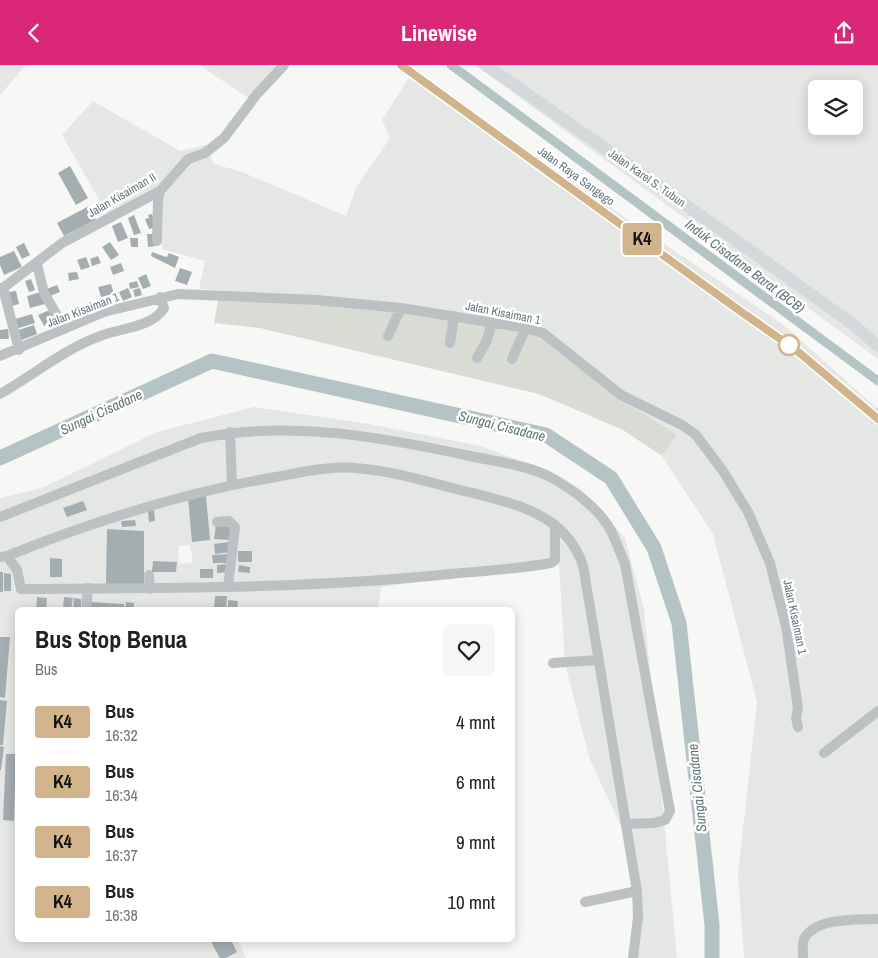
<!DOCTYPE html>
<html lang="id">
<head>
<meta charset="utf-8">
<style>
	:root { --surface:#fff; --page:#f6f6f6; --text:#202124; --muted:#757577; --accent:#db2777 }
	body { margin:0; font-family:"Archivo Narrow",sans-serif; background:var(--page); color:var(--text); height:100vh; display:flex; flex-direction:column; font-size:19px; white-space:nowrap }
	* { box-sizing:border-box; margin:0 }
	p { font-size:16px; color:var(--muted) }
	.icon { flex:none; width:28px; height:28px; fill:none; stroke:currentColor; stroke-width:2; stroke-linecap:round; stroke-linejoin:round }
	.map { position:relative; flex:1; overflow:hidden }
	.side { position:absolute; left:15px; top:542px; width:500px; height:335px; display:flex; flex-direction:column; background:var(--surface); border-radius:8px; box-shadow:0 2px 12px #0003 }
	.side>* { flex:none }
	.badge { padding:0 10px; border-radius:4px; font-size:18px; line-height:32px }
	.buttons { position:absolute; left:808px; top:15px; display:grid; gap:10px }
	.buttons a { display:grid; place-items:center; width:55px; height:55px; border-radius:8px; background:var(--surface); box-shadow:0 2px 12px #0003; font-size:25px }
	.map>.badge { position:absolute; translate:-50% -50%; box-shadow:0 0 0 2px #fff }
	.round { display:grid; place-items:center; flex:none; width:52px; height:52px; border-radius:8px; background:var(--page) }
	.summary { display:flex; align-items:center; justify-content:space-between; height:85px; padding:0 20px }
	h1 { font-size:24px; font-weight:800; line-height:38px }
	ul { padding:0; list-style:none }
	li { display:flex; align-items:center; gap:15px; height:60px; padding:0 20px }
	li div { flex:1 }
	li b { display:block; font-size:19px }
	li em { font-style:normal }
	li .badge { min-width:55px; font-weight:700; text-align:center }
	header { display:flex; justify-content:space-between; align-items:center; height:65px; padding:0 20px; background:var(--accent); color:#fff; font-size:22px; font-weight:800 }
	.map>svg:first-child { display:block }
	.built { fill:#e5e7e5; fill-rule:evenodd }
	.green { fill:#d8dcd5 }
	.lines { fill:none; stroke-linecap:round; stroke-linejoin:round }
	.canal { stroke:#b4c3c4; stroke-width:9 }
	.river { stroke:#b4c3c4; stroke-width:15 }
	.building { fill:#a4aeb1 }
	.minor { stroke:#bcc2c4; stroke-width:10 }
	.major { stroke:#d4d9db; stroke-width:12 }
	.line-casing { stroke:#fff; stroke-width:11 }
	.line { stroke:#d2b48c; stroke-width:8 }
	.stop-dot { fill:#fff; stroke:#d2b48c; stroke-width:2.5 }
	.labels { text-anchor:middle; dominant-baseline:central; stroke-width:5; stroke-linejoin:round; paint-order:stroke }
	.street-label { font-size:12px; fill:#65777d; stroke:#fff }
	.water-label { font-size:14px; font-style:italic; fill:#607678; stroke:#fff }
</style>
</head>
<body>
<header><svg class="icon" aria-label="back" viewBox="0 0 24 24"><path d="M15 5l-7 7 7 7"/></svg>Linewise<svg class="icon" aria-label="share" viewBox="0 0 24 24"><path d="M12 15V3M7 8l5-5 5 5M5 13v7h14v-7"/></svg></header>
<div class="map">
<svg width="878" height="893" viewBox="0 0 878 893">
	<rect width="100%" height="100%" fill="#f7f7f5"/>
	<!-- built -->
	<path class="built" d="M0 0H26L0 30Z
		M199 0H286L253 36Z
		M475 0H878V294ZM816 24H854V61H816Z
		M412 8 781 258 878 344V893H744L738 810 757 637 713 469 662 391 677 369 395 238 199 224 205 196 162 184 163 128 112 157 62 70 93 36 180 86 206 80 214 99 242 107 346 151 357 121 390 73 382 55Z
		M254 342 369 359 481 381 541 404 581 424 625 473 644 544 677 893H630L635 825 623 765 590 695 565 599 559 499 381 522 378 545H18V875H238L246 893H0V433L42 423 157 367ZM190 480 193 497 179 499 178 481Z"/>
	<!-- green -->
	<path class="green" d="M220 226 395 238 535 261 619 333 677 370 662 391 623 365 539 329 260 263 214 258Z"/>
	<g class="lines">
		<!-- canal -->
		<path class="canal" d="M451 0 878 316"/>
		<!-- river -->
		<path class="river" d="M0 393 212 296 546 370 611 413 654 483 679 558 712 860V893"/>
	</g>
	<!-- building -->
	<path class="building" d="M70 101 88 133 76 140 58 108Z
		M89 141 96 155 64 171 57 158Z
		M152 149 156 162 149 164 145 154 149 153 148 150Z
		M134 150 141 168 134 170 128 153Z
		M121 157 128 173 118 177 112 161Z
		M147 169H154L155 181 148 182Z
		M130 173H138V182H131Z
		M110 177 119 190 111 195 102 182Z
		M24 178 30 190 22 194 16 182Z
		M14 186 22 202 4 210 0 200V192Z
		M152 187 163 191 167 192 169 188 179 192 175 203 151 191Z
		M98 191 101 198 92 201 90 194Z
		M86 192 90 202 81 205 77 195Z
		M121 198 124 206 113 210 110 202Z
		M180 203 192 207 187 220 175 216Z
		M77 207 79 214 69 216 68 208Z
		M146 209 151 221 143 224 138 213Z
		M31 214 35 225 29 227 25 216Z
		M137 216 139 222 130 224 129 218Z
		M111 219 114 229 101 232 98 222Z
		M57 220 60 227 50 231 47 224Z
		M128 223 132 232 123 236 119 227Z
		M140 223 142 230 135 232 133 225Z
		M16 226 19 239 12 241 9 227Z
		M41 227 45 239 30 243 27 231Z
		M52 244 57 255 44 261 38 250Z
		M32 249 35 258 16 264 12 255Z
		M34 260 37 269 19 276 15 266Z
		M8 264 9 274H0V265Z
		M206 431 210 475 192 477 188 432Z
		M83 436 87 445 67 452 63 443Z
		M154 445 155 456 149 457 148 446Z
		M135 455 136 461 122 462 121 456Z
		M216 460 231 462 230 475 214 474Z
		M107 464 144 466V520L106 519Z
		M229 477 231 487 215 489 214 479Z
		M238 486H252V497H238Z
		M229 489V498H213L212 490Z
		M50 493 62 494V512H50Z
		M153 496 177 497 176 507H152Z
		M228 499V507L217 508V500Z
		M239 500 250 502V508L238 507Z
		M200 504H213V513H200Z
		M0 507H3V527H0Z
		M4 508 11 509V526H4Z
		M215 531H227L226 545H214Z
		M37 532 47 533 46 545H36Z
		M64 532 73 533 71 545H63Z
		M74 533 81 534V545H73Z
		M228 535 238 536 237 545H228Z
		M89 537 124 539V545H89Z
		M126 537 134 538V545H125Z
		M0 572H10L5 633 0 632Z
		M0 635 7 636 3 680H0Z
		M0 681 4 682 1 705H0Z
		M6 689H16L14 756 3 755Z
		M210 875H231L237 887 226 893H220Z"/>
	<g class="lines">
		<!-- minor -->
		<path class="minor" d="M401 0 740 246 796 285 878 354
			M157 176 158 135 160 126
			M37 199 44 228 65 264
			M0 223H3L62 178 160 126 188 94 205 88 224 73 257 29 284 0
			M3 223 19 285
			M388 271 401 243
			M450 278 454 251
			M0 291 104 247 178 229 317 235 401 243 526 263 543 268 621 330 682 360 696 370 723 406 748 447 770 498 786 561 798 643 796 653 798 662
			M477 293 487 275 492 257
			M512 294 526 263
			M0 329C34 310 65 283 103 270 122 263 153 262 164 243L160 232
			M230 367 232 419
			M0 452 201 373C291 355 381 372 470 391 498 397 529 400 554 414 573 425 599 444 610 464 616 475 620 487 625 499L670 746 665 755 654 758 627 759
			M217 457 229 456 235 462 228 522
			M7 491 17 505 21 524C164 523 307 524 450 509 483 506 518 504 551 498L555 495V460
			M0 492 7 491C94 456 184 427 276 412 302 407 328 401 355 403 395 406 434 419 473 428 516 439 562 449 581 495 585 504 585 515 587 524L637 826 638 852 633 893
			M149 510 150 524
			M86 545 88 523
			M553 598 598 595
			M824 688 878 646
			M585 837 637 826
			M803 893C803 887 802 879 804 874 816 852 857 855 878 854"/>
		<!-- major -->
		<path class="major" d="M486 0 751 186 855 261 878 281
			M875 352 878 349"/>
	</g>
	<g class="lines">
		<defs>
			<path id="line" d="M401 0 740 246 796 285 878 354"/>
		</defs>
		<!-- line casing -->
		<use href="#line" class="line-casing"/>
		<!-- line -->
		<use href="#line" class="line"/>
	</g>
	<!-- markers -->
	<circle class="stop-dot" cx="789" cy="280" r="10"/>
	<g class="labels">
		<!-- street labels -->
		<g class="street-label">
			<text transform="translate(576 111) rotate(36)">Jalan Raya Sangego</text>
			<text transform="translate(647 113) rotate(35)">Jalan Karel S. Tubun</text>
			<text transform="translate(122 130) rotate(-30)">Jalan Kisaiman II</text>
			<text transform="translate(83 245) rotate(-21)">Jalan Kisaiman 1</text>
			<text transform="translate(503 248) rotate(11)">Jalan Kisaiman 1</text>
			<text transform="translate(795 552) rotate(78)">Jalan Kisaiman 1</text>
		</g>
		<!-- water labels -->
		<g class="water-label">
			<text transform="translate(745 201) rotate(37)">Induk Cisadane Barat (BCB)</text>
			<text transform="translate(101 347) rotate(-25)">Sungai Cisadane</text>
			<text transform="translate(502 361) rotate(14)">Sungai Cisadane</text>
			<text transform="translate(697 723) rotate(-96)">Sungai Cisadane</text>
		</g>
	</g>
</svg>
<div class="buttons">
<a><svg class="icon" aria-label="layers" viewBox="0 0 24 24"><path d="M12 4l9 5-9 5-9-5zM3 14l9 5 9-5"/></svg></a>
</div>
<b class="badge" style="left:642px;top:174px;background:#d2b48c;color:#111">K4</b>
<section class="side">
<div class="summary"><div><h1>Bus Stop Benua</h1><p>Bus</p></div><a class="round"><svg class="icon" aria-label="heart" viewBox="0 0 24 24"><path d="M12 20l-8-8c-3-5 5-10 8-4 3-6 11-1 8 4z"/></svg></a></div>
<ul>
<li><span class="badge" style="background:#d2b48c;color:#111">K4</span><div><b>Bus</b><p>16:32</p></div><em>4 mnt</em></li>
<li><span class="badge" style="background:#d2b48c;color:#111">K4</span><div><b>Bus</b><p>16:34</p></div><em>6 mnt</em></li>
<li><span class="badge" style="background:#d2b48c;color:#111">K4</span><div><b>Bus</b><p>16:37</p></div><em>9 mnt</em></li>
<li><span class="badge" style="background:#d2b48c;color:#111">K4</span><div><b>Bus</b><p>16:38</p></div><em>10 mnt</em></li>
</ul>
</section>
</div>
</body>
</html>
